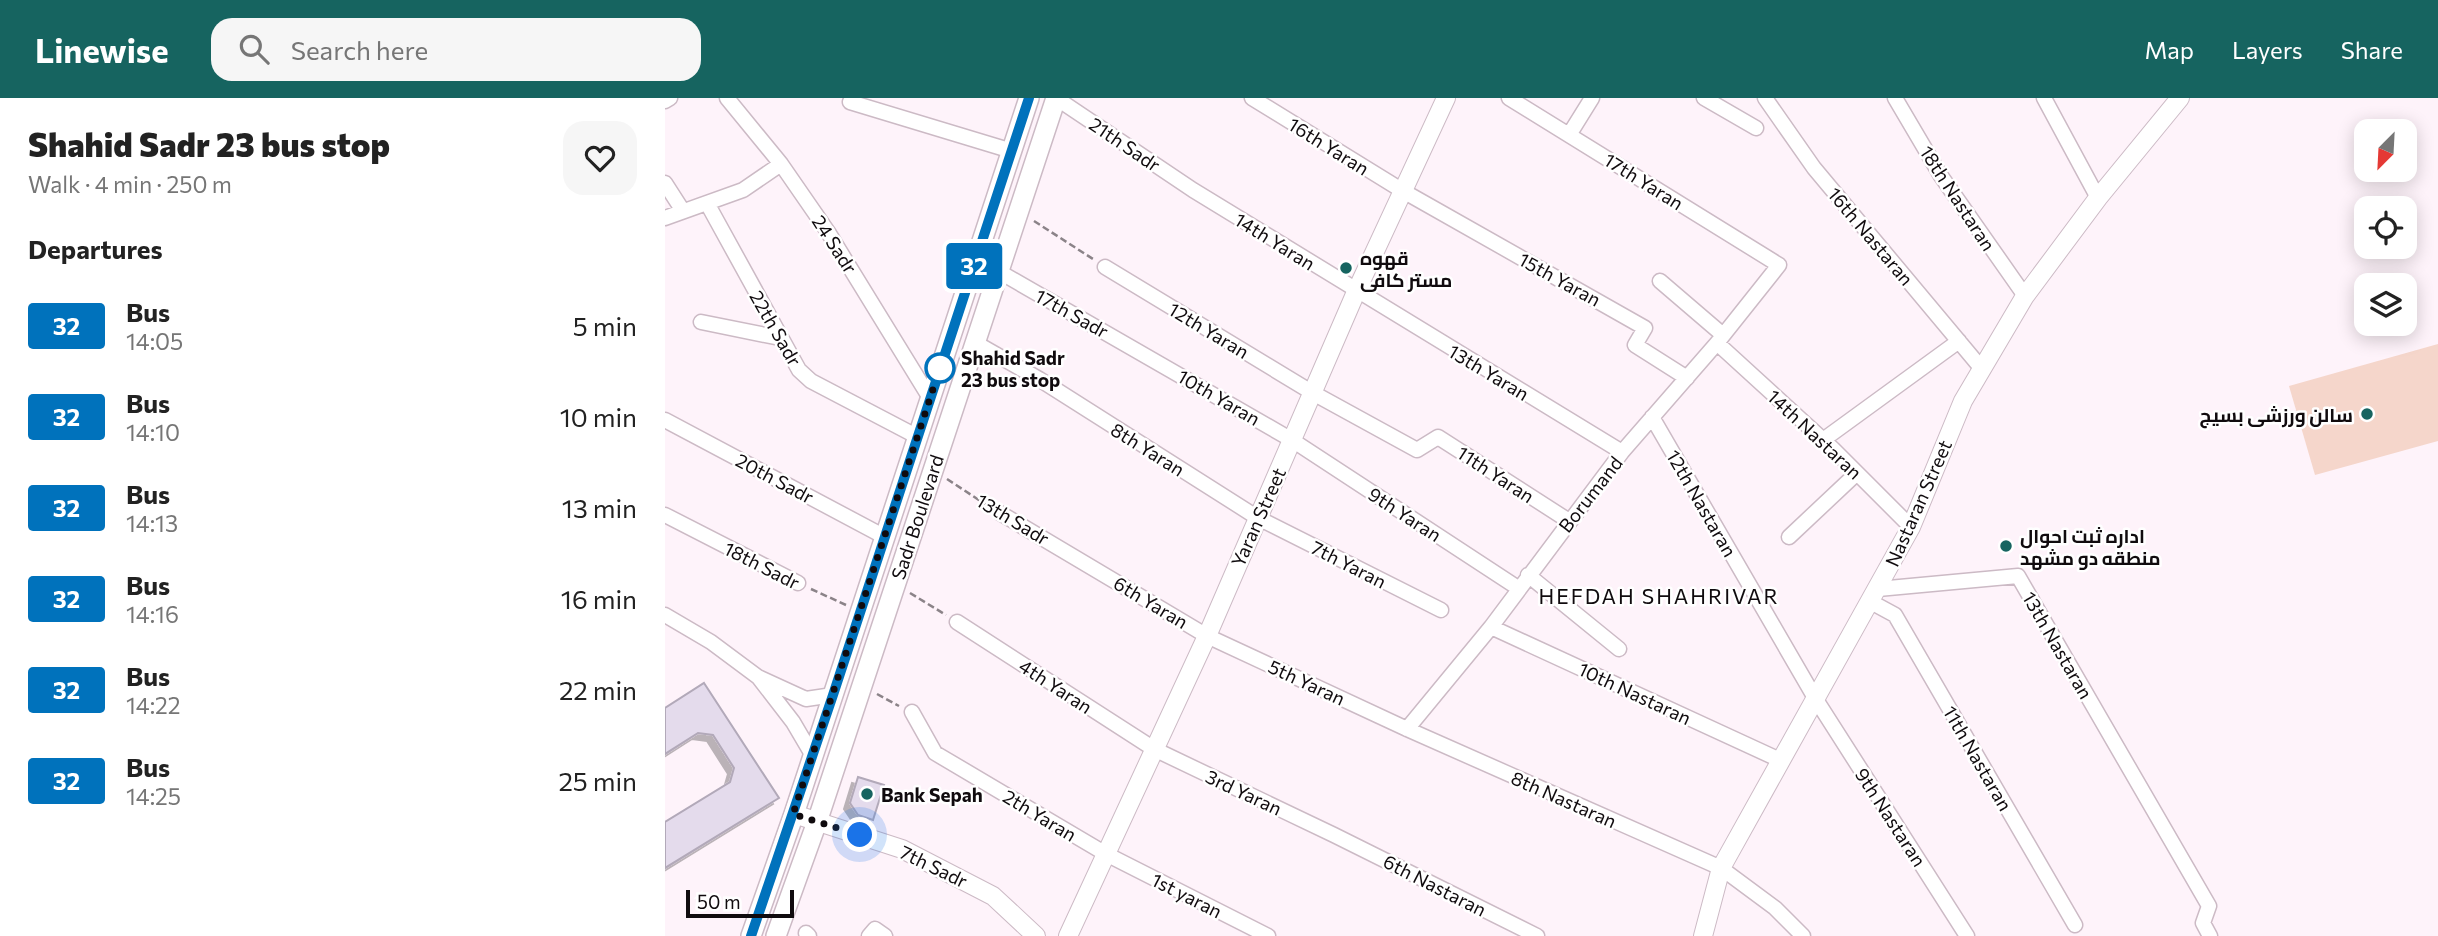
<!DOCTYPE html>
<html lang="en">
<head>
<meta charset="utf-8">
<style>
	:root { --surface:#fff; --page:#f6f6f6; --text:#222; --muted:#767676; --accent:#166460 }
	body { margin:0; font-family:Commissioner,Cairo,sans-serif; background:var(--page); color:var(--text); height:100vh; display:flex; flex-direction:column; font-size:26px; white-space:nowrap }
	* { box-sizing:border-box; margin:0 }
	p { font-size:23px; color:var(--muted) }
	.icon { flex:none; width:38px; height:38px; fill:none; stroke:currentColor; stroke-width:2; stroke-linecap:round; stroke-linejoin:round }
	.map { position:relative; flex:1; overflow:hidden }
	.drawer { display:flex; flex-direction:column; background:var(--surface); width:665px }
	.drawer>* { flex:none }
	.badge { padding:0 14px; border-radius:5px; font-size:24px; line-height:46px }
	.needle { width:46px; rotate:204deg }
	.controls { position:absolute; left:1689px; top:21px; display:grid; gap:14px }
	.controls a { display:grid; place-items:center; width:63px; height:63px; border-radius:14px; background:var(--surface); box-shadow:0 4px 18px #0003; font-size:35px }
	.scale { position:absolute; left:21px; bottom:18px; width:108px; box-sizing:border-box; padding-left:7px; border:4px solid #100b0e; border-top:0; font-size:19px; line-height:24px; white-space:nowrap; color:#100b0e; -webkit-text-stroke:5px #fff; paint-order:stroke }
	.you { position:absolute; width:35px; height:35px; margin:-18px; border:5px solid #fff; border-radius:50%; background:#1a73e8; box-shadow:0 0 0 10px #1a73e833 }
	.map>.badge { position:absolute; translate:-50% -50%; box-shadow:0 0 0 4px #fff }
	h2 { padding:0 28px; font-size:26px; line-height:63px }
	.round { display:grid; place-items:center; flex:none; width:74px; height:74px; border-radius:21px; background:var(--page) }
	.headline { display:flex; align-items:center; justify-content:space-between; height:119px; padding:0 28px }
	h1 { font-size:33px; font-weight:800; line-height:52px }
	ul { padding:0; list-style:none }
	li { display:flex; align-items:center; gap:21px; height:91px; padding:0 28px }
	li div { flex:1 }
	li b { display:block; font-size:26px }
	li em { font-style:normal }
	li .badge { min-width:77px; font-weight:700; text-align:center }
	header { display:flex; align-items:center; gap:42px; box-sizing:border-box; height:98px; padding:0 35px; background:var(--accent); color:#fff }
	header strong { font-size:33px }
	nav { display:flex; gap:38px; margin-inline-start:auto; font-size:24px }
	.search { width:490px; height:63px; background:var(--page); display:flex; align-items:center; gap:18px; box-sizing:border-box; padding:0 24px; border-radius:21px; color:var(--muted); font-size:26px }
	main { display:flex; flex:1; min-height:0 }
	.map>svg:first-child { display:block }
	.green { fill:#f5d6cb }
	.building { fill:#e4dbec; stroke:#b2a9b9; stroke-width:2; filter:url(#shadow) }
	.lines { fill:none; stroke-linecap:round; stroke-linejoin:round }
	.minor-casing { stroke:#ccbac5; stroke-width:17 }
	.tertiary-casing { stroke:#ccbac5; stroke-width:20 }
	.secondary-casing { stroke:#ccbac5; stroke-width:22 }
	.path { stroke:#8b8388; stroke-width:2.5; stroke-dasharray:7 3.5; stroke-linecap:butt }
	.minor { stroke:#fff; stroke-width:14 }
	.tertiary { stroke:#fff; stroke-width:18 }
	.secondary { stroke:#fff; stroke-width:19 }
	.line-casing { stroke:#fff; stroke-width:16 }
	.line { stroke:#0072bc; stroke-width:10 }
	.walk { stroke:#100b0e; stroke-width:7; stroke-dasharray:0 12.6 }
	.poi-dot { fill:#166460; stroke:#fff; stroke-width:2.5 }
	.stop-dot { fill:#fff; stroke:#0072bc; stroke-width:3.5 }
	.labels { text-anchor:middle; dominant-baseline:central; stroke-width:5; stroke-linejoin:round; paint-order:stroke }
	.street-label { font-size:19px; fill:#100b0e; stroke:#fff }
	.poi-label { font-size:19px; font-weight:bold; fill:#100b0e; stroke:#fff; text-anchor:start }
	.stop-label { font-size:19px; font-weight:bold; fill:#100b0e; stroke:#fff; text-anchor:start }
	.neighbourhood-label { font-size:21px; letter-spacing:2px; fill:#100b0e; stroke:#fff }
</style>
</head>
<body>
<header>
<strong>Linewise</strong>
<div class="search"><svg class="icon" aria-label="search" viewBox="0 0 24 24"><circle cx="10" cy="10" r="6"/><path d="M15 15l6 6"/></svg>Search here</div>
<nav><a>Map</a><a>Layers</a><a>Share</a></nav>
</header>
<main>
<section class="drawer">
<div class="headline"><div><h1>Shahid Sadr 23 bus stop</h1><p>Walk · 4 min · 250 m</p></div><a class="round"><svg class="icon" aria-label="heart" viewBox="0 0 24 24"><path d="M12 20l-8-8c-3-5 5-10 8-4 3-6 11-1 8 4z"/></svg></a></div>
<h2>Departures</h2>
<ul>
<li><span class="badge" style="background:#0072bc;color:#fff">32</span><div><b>Bus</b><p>14:05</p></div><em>5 min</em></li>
<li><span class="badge" style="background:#0072bc;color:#fff">32</span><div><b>Bus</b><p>14:10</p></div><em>10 min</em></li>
<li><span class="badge" style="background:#0072bc;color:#fff">32</span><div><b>Bus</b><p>14:13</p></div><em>13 min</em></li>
<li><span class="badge" style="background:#0072bc;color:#fff">32</span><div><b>Bus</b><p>14:16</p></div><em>16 min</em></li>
<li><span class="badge" style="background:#0072bc;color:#fff">32</span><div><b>Bus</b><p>14:22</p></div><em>22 min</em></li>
<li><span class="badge" style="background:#0072bc;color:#fff">32</span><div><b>Bus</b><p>14:25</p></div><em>25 min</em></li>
</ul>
</section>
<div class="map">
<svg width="1773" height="838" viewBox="0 0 1773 838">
	<defs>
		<filter id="shadow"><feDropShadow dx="-6" dy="6" stdDeviation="0" flood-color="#0004"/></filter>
	</defs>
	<rect width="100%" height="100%" fill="#fef3fa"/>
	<!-- green -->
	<path class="green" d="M1773 246V343L1650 377 1624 288Z"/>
	<!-- building -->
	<path class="building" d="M39 585 114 700 0 770V724L65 684 69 670 48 637 33 635 0 656V610Z
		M193 679 219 687 208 722 193 717 185 705Z"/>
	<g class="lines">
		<defs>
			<path id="minor" d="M62 0 116 66 163 134 265 300
				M391 0 528 92 957 354
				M587 0 738 93 980 230 970 247 1022 280
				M1039 0 1091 30
				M1100 0 1149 70 1317 271
				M1230 0 1276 78 1360 198
				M1379 0 1433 100
				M0 3 5 0
				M185 4 347 53
				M904 37 927 0
				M0 85 18 113
				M42 105 134 272 146 283 253 339
				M0 120 78 92 116 66
				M440 169 648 295 752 352 773 339 904 423
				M333 173 627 342 853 490
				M995 183 1058 237
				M36 224 115 240
				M309 244 374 281 593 420 776 512
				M1052 245 1168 351 1246 429
				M987 319 1150 600 1302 838
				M0 322 220 439
				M1158 342 1294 243
				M335 415 542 538 742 631 1056 770 1110 810 1138 838
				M0 417 133 485
				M1124 439 1192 375
				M863 477 954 551
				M1213 491 1353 478 1544 808 1538 825 1545 838
				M1206 504 1230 517 1410 827
				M0 517 46 544 93 579 141 601 168 597
				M292 524 489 651 669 737 872 838
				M826 529 1115 662
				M94 580 128 624 148 658
				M247 614 270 655 441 756 603 838
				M742 631 826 529 957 354 1052 245 1114 167 844 0
				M141 835 144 838
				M204 838 210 831 220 838"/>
			<path id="tertiary" d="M129 716 237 751 328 798 371 838
				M403 838 542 538 691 194 781 0
				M1038 838 1056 770 1246 429 1298 303 1360 198 1433 100 1515 0"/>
			<path id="secondary" d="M86 838 129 716 364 0
				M111 838 152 724 391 0"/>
		</defs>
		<!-- minor casing -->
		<use href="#minor" class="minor-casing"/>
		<!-- tertiary casing -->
		<use href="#tertiary" class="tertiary-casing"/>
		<!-- secondary casing -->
		<use href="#secondary" class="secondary-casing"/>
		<!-- path -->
		<path class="path" d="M369 123 428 161
			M282 381 323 408
			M146 491 181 507
			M245 495 281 517
			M212 596 234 608"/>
		<!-- minor -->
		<use href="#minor" class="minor"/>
		<!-- tertiary -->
		<use href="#tertiary" class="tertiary"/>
		<!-- secondary -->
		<use href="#secondary" class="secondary"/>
	</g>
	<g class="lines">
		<defs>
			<path id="line" d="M86 838 168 597 364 0"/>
		</defs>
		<!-- line casing -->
		<use href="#line" class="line-casing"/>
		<!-- line -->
		<use href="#line" class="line"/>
		<!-- walk -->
		<path class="walk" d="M195 737 128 716 275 270"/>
	</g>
	<!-- markers -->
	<g class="poi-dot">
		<circle cx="681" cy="170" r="7"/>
		<circle cx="1702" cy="316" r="7"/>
		<circle cx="1341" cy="448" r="7"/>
		<circle cx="202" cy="696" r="7"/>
	</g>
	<circle class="stop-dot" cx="275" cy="270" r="14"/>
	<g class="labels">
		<!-- street labels -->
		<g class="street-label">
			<text transform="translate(460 46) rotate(34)">21th Sadr</text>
			<text transform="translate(664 48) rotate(32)">16th Yaran</text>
			<text transform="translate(979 83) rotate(32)">17th Yaran</text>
			<text transform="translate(1293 100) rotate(57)">18th Nastaran</text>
			<text transform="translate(1206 138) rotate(50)">16th Nastaran</text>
			<text transform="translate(610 143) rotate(32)">14th Yaran</text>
			<text transform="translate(170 146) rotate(57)">24 Sadr</text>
			<text transform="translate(895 181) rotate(29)">15th Yaran</text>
			<text transform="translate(407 215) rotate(29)">17th Sadr</text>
			<text transform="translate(111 230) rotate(60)">22th Sadr</text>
			<text transform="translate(544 232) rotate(31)">12th Yaran</text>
			<text transform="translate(824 274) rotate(31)">13th Yaran</text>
			<text transform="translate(554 299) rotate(30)">10th Yaran</text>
			<text transform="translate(1150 336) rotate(43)">14th Nastaran</text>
			<text transform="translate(483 351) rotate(32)">8th Yaran</text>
			<text transform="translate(831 376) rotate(33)">11th Yaran</text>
			<text transform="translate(110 380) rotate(28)">20th Sadr</text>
			<text transform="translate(925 396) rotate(-52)">Borumand</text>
			<text transform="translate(1037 405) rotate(60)">12th Nastaran</text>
			<text transform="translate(1253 405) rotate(-66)">Nastaran Street</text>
			<text transform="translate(740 416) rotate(33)">9th Yaran</text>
			<text transform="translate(252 419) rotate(-72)">Sadr Boulevard</text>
			<text transform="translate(593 419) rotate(-66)">Yaran Street</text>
			<text transform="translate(348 421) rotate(31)">13th Sadr</text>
			<text transform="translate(684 466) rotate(27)">7th Yaran</text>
			<text transform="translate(97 467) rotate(27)">18th Sadr</text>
			<text transform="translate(486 504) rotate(31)">6th Yaran</text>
			<text transform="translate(1393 547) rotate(60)">13th Nastaran</text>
			<text transform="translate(642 584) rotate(25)">5th Yaran</text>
			<text transform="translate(391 588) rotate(33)">4th Yaran</text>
			<text transform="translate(970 595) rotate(25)">10th Nastaran</text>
			<text transform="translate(1313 660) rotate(60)">11th Nastaran</text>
			<text transform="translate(579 694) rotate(25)">3rd Yaran</text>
			<text transform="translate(899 701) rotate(24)">8th Nastaran</text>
			<text transform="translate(375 717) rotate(31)">2th Yaran</text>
			<text transform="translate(1226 719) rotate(57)">9th Nastaran</text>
			<text transform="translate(269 768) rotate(26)">7th Sadr</text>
			<text transform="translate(770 787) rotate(27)">6th Nastaran</text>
			<text transform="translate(522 797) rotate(27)">1st yaran</text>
		</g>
		<!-- poi labels -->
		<g class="poi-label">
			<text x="695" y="159">قهوه<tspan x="695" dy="22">مستر کافی</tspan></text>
			<text x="1688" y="316" text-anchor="end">سالن ورزشی بسیج</text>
			<text x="1355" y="437">اداره ثبت احوال<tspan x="1355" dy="22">منطقه دو مشهد</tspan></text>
			<text x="216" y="696">Bank Sepah</text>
		</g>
		<!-- stop labels -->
		<g class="stop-label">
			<text x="296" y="259">Shahid Sadr<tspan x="296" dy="22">23 bus stop</tspan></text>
		</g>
		<!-- neighbourhood labels -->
		<g class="neighbourhood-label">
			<text x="994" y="497">HEFDAH SHAHRIVAR</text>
		</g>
	</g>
</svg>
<div class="controls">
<a><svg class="needle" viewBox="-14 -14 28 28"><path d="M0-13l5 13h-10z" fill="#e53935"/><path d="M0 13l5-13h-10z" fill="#767676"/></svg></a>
<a><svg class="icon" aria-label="locate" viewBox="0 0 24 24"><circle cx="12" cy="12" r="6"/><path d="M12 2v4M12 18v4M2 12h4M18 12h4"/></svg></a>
<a><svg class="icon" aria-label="layers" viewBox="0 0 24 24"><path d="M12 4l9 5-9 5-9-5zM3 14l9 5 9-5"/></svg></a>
</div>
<div class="scale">50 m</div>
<div class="you" style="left:195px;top:737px"></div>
<b class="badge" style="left:309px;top:168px;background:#0072bc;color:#fff">32</b>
</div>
</main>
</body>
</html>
